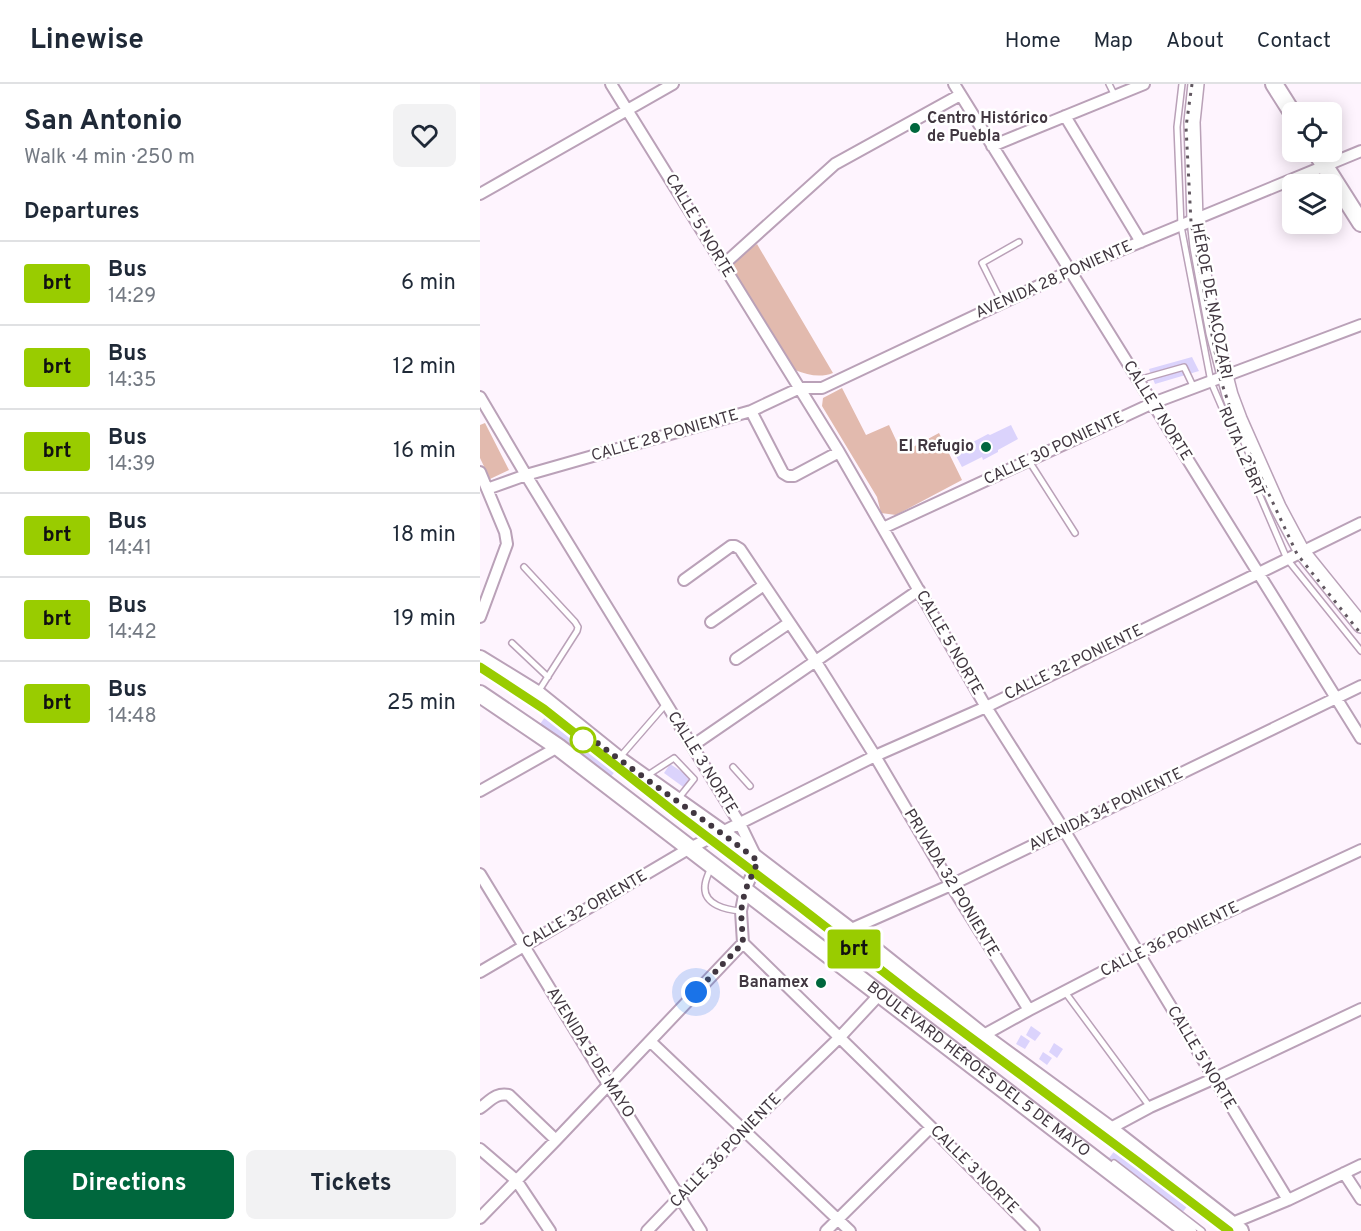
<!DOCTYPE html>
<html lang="en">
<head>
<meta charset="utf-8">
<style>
	:root { --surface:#fff; --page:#f2f2f3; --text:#1f2937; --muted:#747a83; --line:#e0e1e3; --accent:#00673d }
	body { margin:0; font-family:Overpass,sans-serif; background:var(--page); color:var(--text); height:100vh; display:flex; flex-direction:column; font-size:22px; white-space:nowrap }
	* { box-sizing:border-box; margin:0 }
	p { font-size:20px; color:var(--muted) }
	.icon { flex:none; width:33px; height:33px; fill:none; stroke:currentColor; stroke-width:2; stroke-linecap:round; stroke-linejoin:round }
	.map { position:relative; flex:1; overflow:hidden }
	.drawer { display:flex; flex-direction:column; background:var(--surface); width:480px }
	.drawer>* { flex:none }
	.badge { padding:0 12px; border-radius:4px; font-size:21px; line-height:39px }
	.controls { position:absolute; left:802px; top:18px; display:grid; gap:12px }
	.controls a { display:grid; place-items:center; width:60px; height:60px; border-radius:9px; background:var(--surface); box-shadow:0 3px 15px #0003; font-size:30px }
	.you { position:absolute; width:30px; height:30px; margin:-15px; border:4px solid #fff; border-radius:50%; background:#1a73e8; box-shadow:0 0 0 9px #1a73e833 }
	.map>.badge { position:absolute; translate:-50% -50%; box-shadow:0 0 0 3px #fff }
	h2 { padding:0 24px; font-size:22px; line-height:54px }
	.round { display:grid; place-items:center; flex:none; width:63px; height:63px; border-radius:9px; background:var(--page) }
	.overview { display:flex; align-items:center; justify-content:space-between; height:102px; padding:0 24px }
	h1 { font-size:28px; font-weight:700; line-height:45px }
	.cta { display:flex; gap:12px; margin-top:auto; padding:12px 24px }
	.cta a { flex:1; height:69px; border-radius:9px; background:var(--accent); color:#fff; font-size:24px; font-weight:700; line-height:69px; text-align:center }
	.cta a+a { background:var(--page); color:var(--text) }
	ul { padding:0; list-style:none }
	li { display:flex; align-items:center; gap:18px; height:84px; padding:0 24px; border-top:2px solid var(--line) }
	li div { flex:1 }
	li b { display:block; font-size:22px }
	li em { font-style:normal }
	li .badge { min-width:66px; font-weight:700; text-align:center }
	header { display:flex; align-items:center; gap:36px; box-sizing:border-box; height:84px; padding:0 30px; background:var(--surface); border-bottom:2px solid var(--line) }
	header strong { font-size:28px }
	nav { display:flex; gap:33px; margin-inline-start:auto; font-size:21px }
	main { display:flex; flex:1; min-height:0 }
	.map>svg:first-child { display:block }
	.green { fill:#e2baae }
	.building { fill:#dbd3fc }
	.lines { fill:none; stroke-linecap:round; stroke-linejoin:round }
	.lane-casing { stroke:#baa1b8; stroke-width:8 }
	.street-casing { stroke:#baa1b8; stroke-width:14 }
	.secondary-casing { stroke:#baa1b8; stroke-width:18 }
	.primary-casing { stroke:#baa1b8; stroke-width:20 }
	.lane { stroke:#fff; stroke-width:5 }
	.street { stroke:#fff; stroke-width:10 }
	.secondary { stroke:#fff; stroke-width:15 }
	.primary { stroke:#fff; stroke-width:16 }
	.rail { stroke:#625861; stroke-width:3; stroke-dasharray:3 6; stroke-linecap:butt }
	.line-casing { stroke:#fff; stroke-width:14 }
	.line { stroke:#9c0; stroke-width:9 }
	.walk { stroke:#413740; stroke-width:6; stroke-dasharray:0 10.8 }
	.poi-dot { fill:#00673d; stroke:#fff; stroke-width:2 }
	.stop-dot { fill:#fff; stroke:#9c0; stroke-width:3 }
	.labels { text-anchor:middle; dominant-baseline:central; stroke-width:5; stroke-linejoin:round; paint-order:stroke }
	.poi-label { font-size:16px; font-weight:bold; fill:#413740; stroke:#fff; text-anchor:end }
	.street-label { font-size:16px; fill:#413740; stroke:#fff }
</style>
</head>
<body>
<header>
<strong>Linewise</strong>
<nav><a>Home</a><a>Map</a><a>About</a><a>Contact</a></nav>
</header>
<main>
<section class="drawer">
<div class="overview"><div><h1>San Antonio</h1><p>Walk · 4 min · 250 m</p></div><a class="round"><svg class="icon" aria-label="heart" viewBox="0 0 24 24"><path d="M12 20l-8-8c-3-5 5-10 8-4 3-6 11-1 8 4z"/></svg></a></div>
<h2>Departures</h2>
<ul>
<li><span class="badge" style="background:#9c0;color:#111">brt</span><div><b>Bus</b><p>14:29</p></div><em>6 min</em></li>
<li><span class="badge" style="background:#9c0;color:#111">brt</span><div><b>Bus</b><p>14:35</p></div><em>12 min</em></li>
<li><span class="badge" style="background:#9c0;color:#111">brt</span><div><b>Bus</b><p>14:39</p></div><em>16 min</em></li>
<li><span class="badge" style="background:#9c0;color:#111">brt</span><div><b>Bus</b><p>14:41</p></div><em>18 min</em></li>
<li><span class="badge" style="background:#9c0;color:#111">brt</span><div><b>Bus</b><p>14:42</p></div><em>19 min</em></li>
<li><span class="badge" style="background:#9c0;color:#111">brt</span><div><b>Bus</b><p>14:48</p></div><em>25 min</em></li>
</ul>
<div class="cta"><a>Directions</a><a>Tickets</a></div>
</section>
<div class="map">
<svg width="881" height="1147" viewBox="0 0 881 1147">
	<rect width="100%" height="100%" fill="#fef4fe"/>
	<!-- green -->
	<path class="green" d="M277 160 353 289C340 294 328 291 315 286L250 187 251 179Z
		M362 304 386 351 409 341 422 369 459 349 482 396 416 431 401 429 397 413 342 322 343 314Z
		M5 339 29 386 10 395 0 374V341Z"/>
	<!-- building -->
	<path class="building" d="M712 273 719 287 675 300 669 285Z
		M531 341 538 355 518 366V368L503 376 502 373 482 383 475 370 494 360 493 358 508 350 510 351Z
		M68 629 137 685 129 695 60 640Z
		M190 680 213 695 206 705 184 689Z
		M551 942 561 949 555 957 546 951Z
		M541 951 550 957 545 965 536 960Z
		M574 959 583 965 577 974 569 968Z
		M563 968 572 974 567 981 559 975Z
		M636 1065 709 1120 702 1129 629 1074Z"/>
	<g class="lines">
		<defs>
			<path id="lane" d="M629 0 635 12
				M702 0 697 43 701 142 731 298 807 475 881 567
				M522 219 502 179 539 158
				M658 296 704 283 714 304
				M549 377 595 449
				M44 483 95 538 98 543 97 547 58 608
				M32 559 68 593
				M41 609 63 624
				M140 673 186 620
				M253 683 270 702
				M168 691 194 674 214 695 198 715
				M160 700 432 910 657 1077
				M231 783C229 789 225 796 225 802 223 821 247 826 261 827
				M585 908 670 1023
				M634 1079 722 1147"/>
			<path id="street" d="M131 0 359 368 506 623 584 746 808 1116
				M474 0 881 654
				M585 32 661 158
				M512 62 664 0
				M0 110 193 0
				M243 181 355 80 480 11
				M0 313 46 391 260 740 278 777 265 806 261 827 263 859 451 1043 554 1147
				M271 327 303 389 308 392H314L359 368
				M0 388 25 448 27 460 0 533
				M7 405 46 391 271 327 320 304H342L590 187 881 67
				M403 444 673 319 881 241
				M204 496 251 462H255L260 465 336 578 395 672 471 801 549 926
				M231 538 284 501
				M256 575 309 539
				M212 662 439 506
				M0 707 78 663
				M0 790 128 1000 221 1147
				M369 846 471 801 881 602
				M0 888 210 764 395 672 506 623 881 439
				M502 952 549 926 659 869 881 766
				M170 957 370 1147
				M0 1024C10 1017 16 1008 29 1011L76 1056
				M629 1045 670 1023 733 995 881 925
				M0 1065 36 1096 70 1147
				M864 1089 881 1115
				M0 1134 76 1056 263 859
				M167 1147 264 1046 359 954 400 910
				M346 1147 451 1043
				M745 1147 750 1140 808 1116 881 1081"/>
			<path id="secondary" d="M716 0 712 38 715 136 718 163 734 249 750 311 759 335 798 423 822 468 881 541"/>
			<g id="primary">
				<path d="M794 0 813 30"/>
				<path d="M836 68 881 139"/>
				<path d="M0 575 57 610 139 676 242 749 369 846 502 952 629 1045 760 1147"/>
				<path id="s1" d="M0 610 78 663 708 1147"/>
			</g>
		</defs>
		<!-- lane casing -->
		<use href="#lane" class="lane-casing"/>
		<!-- street casing -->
		<use href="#street" class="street-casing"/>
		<!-- secondary casing -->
		<use href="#secondary" class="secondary-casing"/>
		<!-- primary casing -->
		<use href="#primary" class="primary-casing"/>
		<!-- lane -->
		<use href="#lane" class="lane"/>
		<!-- street -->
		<use href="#street" class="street"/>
		<!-- secondary -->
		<use href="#secondary" class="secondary"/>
		<!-- primary -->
		<use href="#primary" class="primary"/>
		<!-- rail -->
		<path class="rail" d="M712 0 706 43 711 138 740 294 755 338 817 470 881 550"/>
	</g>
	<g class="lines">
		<defs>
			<path id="line" d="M0 583 64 625 197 730 320 823 432 910 657 1077 749 1147"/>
		</defs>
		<!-- line casing -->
		<use href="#line" class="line-casing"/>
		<!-- line -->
		<use href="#line" class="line"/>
		<!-- walk -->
		<path class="walk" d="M103 656 106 650C162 694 222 733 278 777L265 807 261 827 263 859 216 908"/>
	</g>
	<!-- markers -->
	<g class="poi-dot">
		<circle cx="435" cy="44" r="6"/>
		<circle cx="506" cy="363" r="6"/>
		<circle cx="341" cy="899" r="6"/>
	</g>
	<circle class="stop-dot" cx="103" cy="656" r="12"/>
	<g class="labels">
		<!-- poi labels -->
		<g class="poi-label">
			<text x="447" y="35" text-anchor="start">Centro Histórico<tspan x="447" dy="18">de Puebla</tspan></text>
			<text x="494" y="363">El Refugio</text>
			<text x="329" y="899">Banamex</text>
		</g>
		<!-- street labels -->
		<g class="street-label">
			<text transform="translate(219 142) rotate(59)">CALLE 5 NORTE</text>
			<text transform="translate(574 196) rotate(-24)">AVENIDA 28 PONIENTE</text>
			<text transform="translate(731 217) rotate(79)">HÉROE DE NACOZARI</text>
			<text transform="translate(677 327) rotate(58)">CALLE 7 NORTE</text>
			<text transform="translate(185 352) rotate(-16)">CALLE 28 PONIENTE</text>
			<text transform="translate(574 365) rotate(-25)">CALLE 30 PONIENTE</text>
			<text transform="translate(761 368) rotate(67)">RUTA L2 BRT</text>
			<text transform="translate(469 559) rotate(60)">CALLE 5 NORTE</text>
			<text transform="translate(594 579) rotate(-26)">CALLE 32 PONIENTE</text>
			<text transform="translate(222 679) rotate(58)">CALLE 3 NORTE</text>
			<text transform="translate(626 726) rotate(-26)">AVENIDA 34 PONIENTE</text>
			<text transform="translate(471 799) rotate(59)">PRIVADA 32 PONIENTE</text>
			<text transform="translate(105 826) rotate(-30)">CALLE 32 ORIENTE</text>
			<text transform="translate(690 856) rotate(-26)">CALLE 36 PONIENTE</text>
			<text transform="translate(110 969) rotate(58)">AVENIDA 5 DE MAYO</text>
			<text transform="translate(721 974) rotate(59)">CALLE 5 NORTE</text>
			<text stroke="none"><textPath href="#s1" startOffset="624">BOULEVARD HÉROES DEL 5 DE MAYO</textPath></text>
			<text transform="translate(246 1067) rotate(-46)">CALLE 36 PONIENTE</text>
			<text transform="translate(494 1086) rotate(45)">CALLE 3 NORTE</text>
		</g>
	</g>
</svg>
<div class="controls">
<a><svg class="icon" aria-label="locate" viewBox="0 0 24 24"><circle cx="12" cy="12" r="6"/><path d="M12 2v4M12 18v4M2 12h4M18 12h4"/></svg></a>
<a><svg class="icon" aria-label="layers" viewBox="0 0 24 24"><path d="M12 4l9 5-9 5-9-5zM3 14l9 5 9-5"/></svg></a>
</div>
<div class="you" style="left:216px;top:908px"></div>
<b class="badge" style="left:374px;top:865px;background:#9c0;color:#111">brt</b>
</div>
</main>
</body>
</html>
